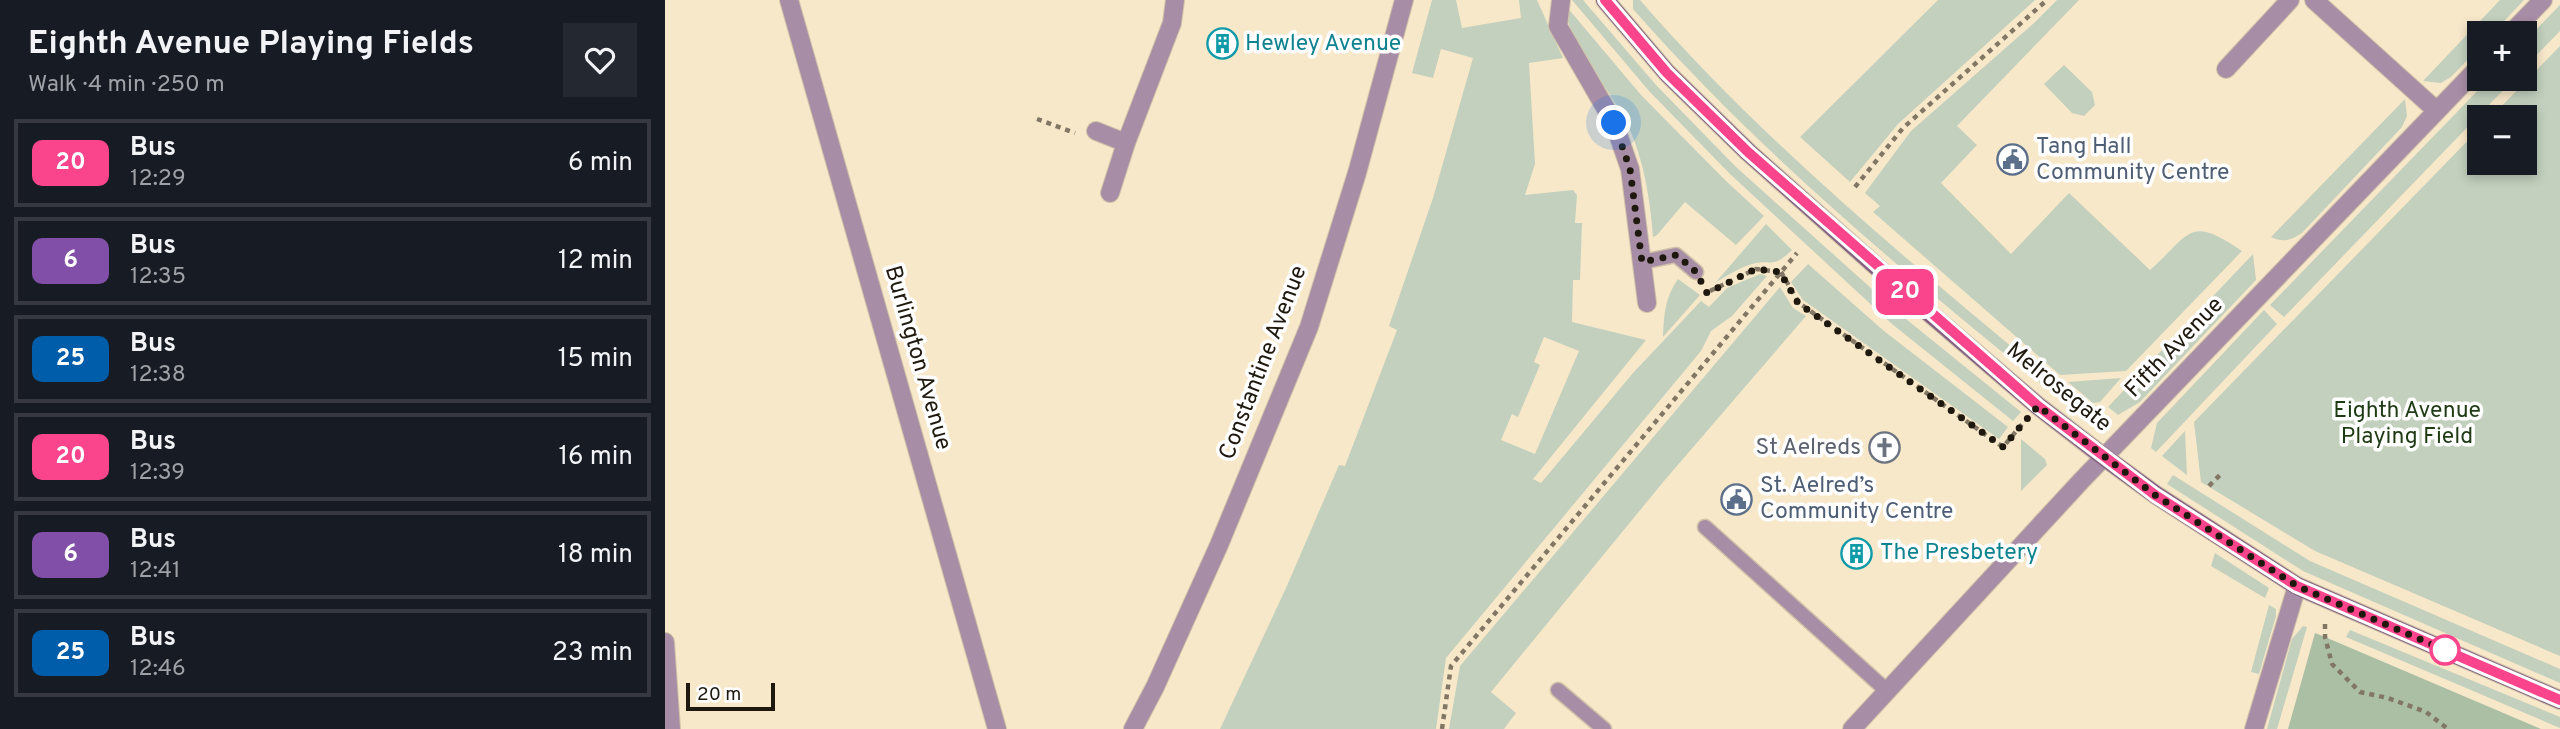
<!DOCTYPE html>
<html lang="en">
<head>
<meta charset="utf-8">
<style>
	:root { --surface:#171b24; --page:#242831; --text:#f1f3f6; --muted:#9ea1a6; --line:#363941 }
	body { margin:0; font-family:Overpass,sans-serif; background:var(--page); color:var(--text); height:100vh; display:flex; flex-direction:column; font-size:26px; white-space:nowrap }
	* { box-sizing:border-box; margin:0 }
	p { font-size:23px; color:var(--muted) }
	.icon { flex:none; width:38px; height:38px; fill:none; stroke:currentColor; stroke-width:2; stroke-linecap:round; stroke-linejoin:round }
	.map { position:relative; flex:1; overflow:hidden }
	.drawer { display:flex; flex-direction:column; background:var(--surface); width:665px }
	.drawer>* { flex:none }
	.badge { padding:0 14px; border-radius:10px; font-size:24px; line-height:46px }
	.controls { position:absolute; left:1802px; top:21px; display:grid; gap:14px }
	.controls a { display:grid; place-items:center; width:70px; height:70px; border-radius:0px; background:var(--surface); box-shadow:0 4px 10px #0003; font-size:35px }
	.scale { position:absolute; left:21px; bottom:18px; width:89px; box-sizing:border-box; padding-left:7px; border:4px solid #1e180e; border-top:0; font-size:19px; line-height:24px; white-space:nowrap; color:#1e180e; -webkit-text-stroke:5px #fff; paint-order:stroke }
	.you { position:absolute; width:35px; height:35px; margin:-18px; border:5px solid #fff; border-radius:50%; background:#1a73e8; box-shadow:0 0 0 10px #1a73e833 }
	.map>.badge { position:absolute; translate:-50% -50%; box-shadow:0 0 0 4px #fff }
	.round { display:grid; place-items:center; flex:none; width:74px; height:74px; border-radius:0px; background:var(--page) }
	.head { display:flex; align-items:center; justify-content:space-between; height:119px; padding:0 28px }
	h1 { font-size:33px; font-weight:700; line-height:52px }
	ul { padding:0; list-style:none }
	li { display:flex; align-items:center; gap:21px; height:88px; margin:0 14px 10px; padding:0 14px; border:4px solid var(--line); border-radius:0px }
	li div { flex:1 }
	li b { display:block; font-size:26px }
	li em { font-style:normal }
	li .badge { min-width:77px; font-weight:700; text-align:center }
	main { display:flex; flex:1; min-height:0 }
	.map>svg:first-child { display:block }
	.green { fill:#c2d0bd; fill-rule:evenodd }
	.forest { fill:#abbfa5 }
	.lines { fill:none; stroke-linecap:round; stroke-linejoin:round }
	.lane-casing { stroke:#d1c3a8; stroke-width:17 }
	.street-casing { stroke:#d1c3a8; stroke-width:20 }
	.secondary-casing { stroke:#d1c3a8; stroke-width:20 }
	.path { stroke:#827764; stroke-width:4.5; stroke-dasharray:5 5; stroke-linecap:butt }
	.lane { stroke:#a78da5; stroke-width:14 }
	.street { stroke:#a78da5; stroke-width:18 }
	.secondary { stroke:#856183; stroke-width:18 }
	.secondary-bridge-casing { stroke:#d1c3a8; stroke-width:20; stroke-linecap:butt }
	.secondary-bridge { stroke:#856183; stroke-width:18 }
	.line-casing { stroke:#fff; stroke-width:16 }
	.line { stroke:#fa448c; stroke-width:10 }
	.walk { stroke:#1e180e; stroke-width:7; stroke-dasharray:0 12.6 }
	.stop-dot { fill:#fff; stroke:#fa448c; stroke-width:3.5 }
	.labels { text-anchor:middle; dominant-baseline:central; stroke-width:7; stroke-linejoin:round; paint-order:stroke }
	.culture-label { font-size:23px; fill:#0d838f; stroke:#fff; text-anchor:start }
	.service-label { font-size:23px; fill:#4e5e75; stroke:#fff; text-anchor:start }
	.street-label { font-size:23px; fill:#1e180e; stroke:#fff }
	.park-label { font-size:23px; fill:#1f3b14; stroke:#fff }
	.worship-label { font-size:23px; fill:#5b616d; stroke:#fff; text-anchor:end }
</style>
</head>
<body>
<main>
<section class="drawer">
<div class="head"><div><h1>Eighth Avenue Playing Fields</h1><p>Walk · 4 min · 250 m</p></div><a class="round"><svg class="icon" aria-label="heart" viewBox="0 0 24 24"><path d="M12 20l-8-8c-3-5 5-10 8-4 3-6 11-1 8 4z"/></svg></a></div>
<ul>
<li><span class="badge" style="background:#fa448c;color:#fff">20</span><div><b>Bus</b><p>12:29</p></div><em>6 min</em></li>
<li><span class="badge" style="background:#824fa8;color:#fff">6</span><div><b>Bus</b><p>12:35</p></div><em>12 min</em></li>
<li><span class="badge" style="background:#005daa;color:#fff">25</span><div><b>Bus</b><p>12:38</p></div><em>15 min</em></li>
<li><span class="badge" style="background:#fa448c;color:#fff">20</span><div><b>Bus</b><p>12:39</p></div><em>16 min</em></li>
<li><span class="badge" style="background:#824fa8;color:#fff">6</span><div><b>Bus</b><p>12:41</p></div><em>18 min</em></li>
<li><span class="badge" style="background:#005daa;color:#fff">25</span><div><b>Bus</b><p>12:46</p></div><em>23 min</em></li>
</ul>
</section>
<div class="map">
<svg width="1895" height="729" viewBox="0 0 1895 729">
	<rect width="100%" height="100%" fill="#f8e8ca"/>
	<!-- green -->
	<path class="green" d="M767 0H791L797 28 856 18 854 0H872L898 58 864 63 870 164 860 195 908 190 912 195 910 223H917L915 280H908L907 322 981 340 868 479 876 483 968 373 1036 301 1044 307 1062 288 1095 274 1102 276 1067 316 1046 331 1036 351 781 658 771 729H555L621 588 674 465 680 466 732 330 724 326 768 198 808 58 776 49 768 78 747 73ZM879 337 914 351 870 454 836 440 847 414 853 417 875 365 869 362Z
		M907 0H918L991 85 1071 167 1236 315 1356 412 1348 421 1227 324 1064 173 984 91Z
		M968 0H975C1098 142 1245 262 1389 382L1384 390C1237 271 1093 151 968 9Z
		M1273 0H1370L1233 124 1185 182 1135 137Z
		M1392 0H1414L1292 126 1312 145 1276 183 1346 254 1404 193 1485 270C1526 234 1523 214 1577 251L1461 371 1395 375 1208 212 1215 206 1200 193 1246 131 1369 23Z
		M1835 0H1859L1828 33H1815V47L1786 77 1776 83 1758 81Z
		M1895 5V31L1860 67V41Z
		M901 6 976 95 1060 180 1099 216 1071 245 1020 202 992 235 988 237C985 198 979 161 963 125 948 93 899 38 901 6Z
		M1895 46V656L1650 551 1536 482 1529 422 1815 128V163H1860V117H1826Z
		M1399 65 1427 92 1430 105 1419 116 1407 113 1379 84Z
		M1824 79H1849L1619 317 1605 305Z
		M1740 99 1742 116 1737 127 1637 233C1626 240 1618 243 1606 237Z
		M1101 224 1127 250C1107 269 1108 259 1087 264 1075 267 1062 276 1051 282Z
		M1588 254 1591 280 1475 402 1453 415 1443 407Z
		M1143 264 1219 331 1343 427 1334 439 1138 300 1126 282Z
		M1013 279 1035 295 998 337C999 314 1000 298 1013 279Z
		M1115 287 1128 308 1141 316 999 481 826 692 851 713 839 729H784L795 666Z
		M1599 310 1612 324 1491 452 1486 448 1492 423Z
		M1456 378 1435 402 1428 403 1403 382Z
		M1520 431 1522 475 1497 456Z
		M1356 439 1380 459 1382 465 1356 491Z
		M1508 475 1645 561 1895 669V683L1638 571 1502 484Z
		M1550 553 1604 588 1600 598 1546 566Z
		M1604 605 1611 609V616L1594 674 1586 672Z
		M1638 626 1642 627 1612 729H1602L1627 639Z
		M1685 630 1895 717V728L1681 637Z"/>
	<!-- forest -->
	<path class="forest" d="M1650 633 1660 637 1876 729H1623Z"/>
	<g class="lines">
		<defs>
			<path id="lane" d="M977 262 1011 255 1031 272
				M1040 527 1221 690
				M893 690 939 729"/>
			<path id="street" d="M124 0 332 729
				M896 0 893 26 949 123 965 169 982 303
				M1649 0 1772 111
				M1846 33 1878 0
				M1561 69 1625 0
				M431 131 461 143
				M445 193 461 143 507 23 510 0
				M0 642 6 729
				M468 729 490 687 554 545 644 327 692 173 739 0
				M1187 729 1416 481 1815 66
				M1589 729 1632 586"/>
			<path id="secondary" d="M940 0 1002 73 1083 152
				M1248 299 1373 406 1439 457 1491 495 1632 586 1895 700"/>
		</defs>
		<!-- lane casing -->
		<use href="#lane" class="lane-casing"/>
		<!-- street casing -->
		<use href="#street" class="street-casing"/>
		<!-- secondary casing -->
		<use href="#secondary" class="secondary-casing"/>
		<!-- path -->
		<path class="path" d="M372 119 410 133
			M1190 187 1238 128 1382 0
			M1116 272 1134 303 1338 447 1358 423
			M1045 291 1091 269 1115 272
			M1544 486 1555 475
			M1660 624V637L1667 664 1695 692 1723 698 1761 712 1783 729
			M777 729 786 666 1132 253"/>
		<!-- lane -->
		<use href="#lane" class="lane"/>
		<!-- street -->
		<use href="#street" class="street"/>
		<!-- secondary -->
		<use href="#secondary" class="secondary"/>
		<defs>
			<path id="secondary-bridge" d="M1083 152 1248 299"/>
		</defs>
		<!-- secondary-bridge casing -->
		<use href="#secondary-bridge" class="secondary-bridge-casing"/>
		<!-- secondary-bridge -->
		<use href="#secondary-bridge" class="secondary-bridge"/>
	</g>
	<g class="lines">
		<defs>
			<path id="line" d="M940 0 1002 73 1083 152 1373 406 1490 495 1632 586 1895 700"/>
		</defs>
		<!-- line casing -->
		<use href="#line" class="line-casing"/>
		<!-- line -->
		<use href="#line" class="line"/>
		<!-- walk -->
		<path class="walk" d="M949 123 965 169 977 262 1012 255 1031 272 1042 293 1091 269 1115 272 1133 303 1338 447 1373 406 1490 495 1632 586 1780 650"/>
	</g>
	<!-- icons -->
	<defs>
		<symbol id="building-ring" viewBox="-11 -11 22 22"><circle r="9.5" fill="#fff" stroke="#0f9aa8" stroke-width="1.5"/><path d="M-4-6H4V6H1V3H-1V6H-4ZM-2.5-4.3h1.7v1.8h-1.7ZM.8-4.3h1.7v1.8H.8ZM-2.5-1h1.7V.8h-1.7ZM.8-1h1.7V.8H.8Z" fill="#0f9aa8"/></symbol>
		<symbol id="civic-ring" viewBox="-11 -11 22 22"><circle r="9.5" fill="#fff" stroke="#5c6f8a" stroke-width="1.5"/><path d="M-.6-6.5H3V-4.5H.6V-3L4-1V1h2V6H-6V1h2V-1L-.6-3ZM-1.2 2.5V6h2.4V2.5Z" fill="#5c6f8a"/></symbol>
		<symbol id="church-ring" viewBox="-11 -11 22 22"><circle r="9.5" fill="#fff" stroke="#6b7280" stroke-width="1.5"/><path d="M-1.2-6h2.4v3.5h3.3v2.4h-3.3V6h-2.4V-.1h-3.3v-2.4h3.3Z" fill="#6b7280"/></symbol>
	</defs>
	<g fill-rule="evenodd">
		<use href="#building-ring" x="540" y="26" width="35" height="35"/>
		<use href="#civic-ring" x="1330" y="142" width="35" height="35"/>
		<use href="#church-ring" x="1202" y="430" width="35" height="35"/>
		<use href="#civic-ring" x="1054" y="482" width="35" height="35"/>
		<use href="#building-ring" x="1174" y="536" width="35" height="35"/>
	</g>
	<!-- markers -->
	<circle class="stop-dot" cx="1780" cy="650" r="14"/>
	<g class="labels">
		<!-- culture labels -->
		<g class="culture-label">
			<text x="580" y="44">Hewley Avenue</text>
			<text x="1215" y="553">The Presbetery</text>
		</g>
		<!-- service labels -->
		<g class="service-label">
			<text x="1371" y="147">Tang Hall<tspan x="1371" dy="26">Community Centre</tspan></text>
			<text x="1095" y="486">St. Aelred’s<tspan x="1095" dy="26">Community Centre</tspan></text>
		</g>
		<!-- street labels -->
		<g class="street-label">
			<text transform="translate(1510 348) rotate(-46)">Fifth Avenue</text>
			<text transform="translate(252 358) rotate(74)">Burlington Avenue</text>
			<text transform="translate(599 363) rotate(-69)">Constantine Avenue</text>
			<text transform="translate(1393 388) rotate(39)">Melrosegate</text>
		</g>
		<!-- park labels -->
		<g class="park-label">
			<text x="1742" y="411">Eighth Avenue<tspan x="1742" dy="26">Playing Field</tspan></text>
		</g>
		<!-- worship labels -->
		<g class="worship-label">
			<text x="1196" y="448">St Aelreds</text>
		</g>
	</g>
</svg>
<div class="controls">
<a>+</a>
<a>−</a>
</div>
<div class="scale">20 m</div>
<div class="you" style="left:949px;top:123px"></div>
<b class="badge" style="left:1240px;top:292px;background:#fa448c;color:#fff">20</b>
</div>
</main>
</body>
</html>
